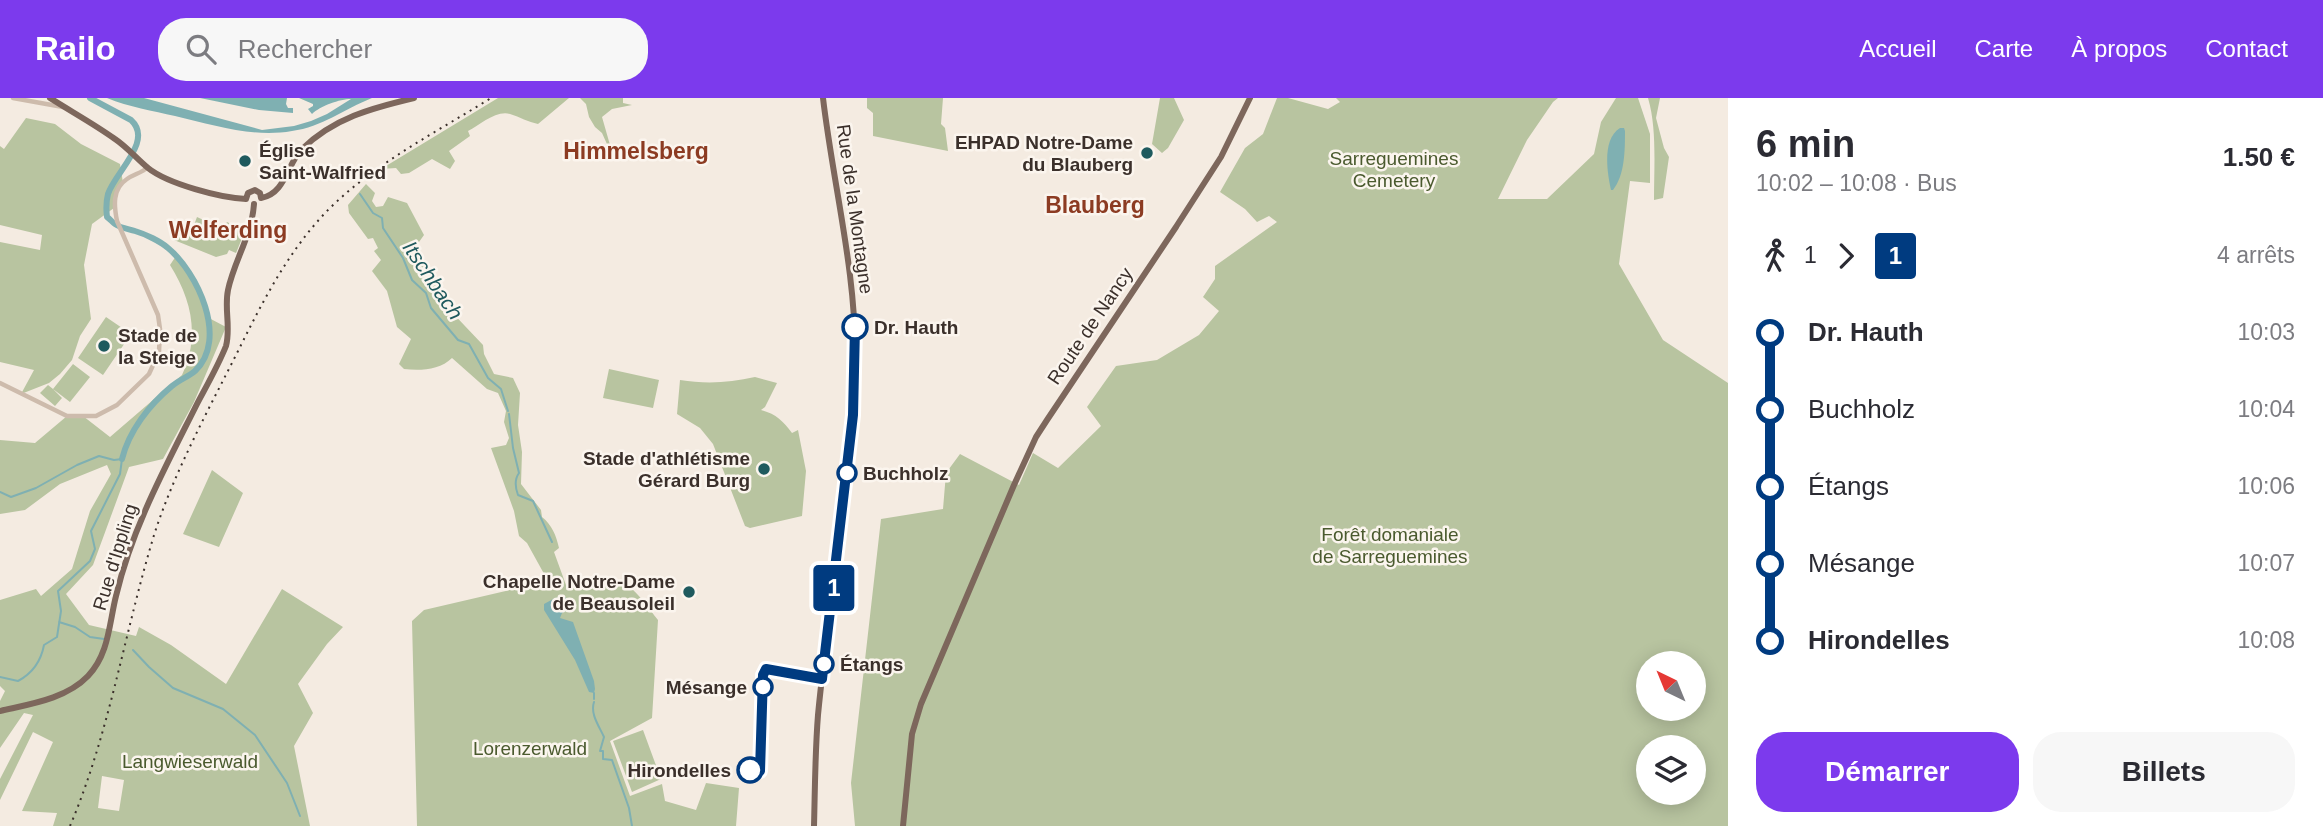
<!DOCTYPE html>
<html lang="fr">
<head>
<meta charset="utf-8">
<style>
	:root { --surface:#fff; --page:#f7f7f7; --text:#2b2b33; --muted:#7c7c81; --accent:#7c3aed }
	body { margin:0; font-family:Arial,sans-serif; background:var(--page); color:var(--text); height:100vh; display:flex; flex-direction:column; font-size:26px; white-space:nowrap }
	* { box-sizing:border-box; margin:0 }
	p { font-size:23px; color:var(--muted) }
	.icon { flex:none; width:38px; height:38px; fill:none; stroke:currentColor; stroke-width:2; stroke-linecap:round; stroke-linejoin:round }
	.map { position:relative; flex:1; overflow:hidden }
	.drawer { display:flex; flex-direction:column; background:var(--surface); width:595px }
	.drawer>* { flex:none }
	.badge { padding:0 14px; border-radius:5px; font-size:24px; line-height:46px }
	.needle { width:46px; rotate:317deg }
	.tools { position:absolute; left:1636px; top:553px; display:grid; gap:14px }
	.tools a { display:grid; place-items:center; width:70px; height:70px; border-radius:50%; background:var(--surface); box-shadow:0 4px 18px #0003; font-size:35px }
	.map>.badge { position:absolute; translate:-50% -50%; box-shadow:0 0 0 4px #fff }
	.legs { display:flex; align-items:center; gap:10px; height:77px; padding:0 28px; font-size:23px }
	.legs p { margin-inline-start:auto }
	.summary { display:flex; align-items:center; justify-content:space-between; height:119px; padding:0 28px }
	h1 { font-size:38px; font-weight:600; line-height:52px }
	.action { display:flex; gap:14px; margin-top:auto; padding:14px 28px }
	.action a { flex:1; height:80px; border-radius:28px; background:var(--accent); color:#fff; font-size:28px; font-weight:600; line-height:80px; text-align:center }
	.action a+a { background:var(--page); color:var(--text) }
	ul { padding:0 28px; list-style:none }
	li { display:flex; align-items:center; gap:24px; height:77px; font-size:26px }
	li i { display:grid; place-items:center; width:10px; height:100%; margin:0 9px; background:currentColor }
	li i::after { content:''; width:18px; height:18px; margin:-9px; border:5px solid; border-radius:50%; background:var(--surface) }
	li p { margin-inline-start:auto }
	li:first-child i { background:linear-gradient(#0000 50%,currentColor 0) }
	li:last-child i { background:linear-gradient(currentColor 50%,#0000 0) }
	header { display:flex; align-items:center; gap:42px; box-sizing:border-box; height:98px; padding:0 35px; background:var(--accent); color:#fff }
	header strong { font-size:33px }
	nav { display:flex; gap:38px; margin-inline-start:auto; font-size:24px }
	.search { width:490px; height:63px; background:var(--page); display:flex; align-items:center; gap:18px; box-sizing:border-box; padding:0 24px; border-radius:28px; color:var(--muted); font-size:26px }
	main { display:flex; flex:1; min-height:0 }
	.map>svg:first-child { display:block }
	.green { fill:#b8c4a0; fill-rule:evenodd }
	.water { fill:#7fb0b2 }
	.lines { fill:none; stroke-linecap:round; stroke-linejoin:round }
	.stream { stroke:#7fb0b2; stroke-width:2 }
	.river { stroke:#7fb0b2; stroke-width:6 }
	.tertiary { stroke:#cdbbac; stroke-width:4.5 }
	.primary { stroke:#7d675c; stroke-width:6 }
	.rail { stroke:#3b302b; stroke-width:2; stroke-dasharray:2 5; stroke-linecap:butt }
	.line-1-casing { stroke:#fff; stroke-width:16 }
	.line-1 { stroke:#003b80; stroke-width:10 }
	.poi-dot { fill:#1f5a5e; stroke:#fbf5ee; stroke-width:2.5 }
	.stop-1-dot { fill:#fff; stroke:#003b80; stroke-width:3.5 }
	.labels { text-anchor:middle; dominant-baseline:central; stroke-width:5; stroke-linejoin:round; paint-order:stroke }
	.poi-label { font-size:19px; font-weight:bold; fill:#3b302b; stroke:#fbf5ee; text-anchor:end }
	.park-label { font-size:19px; fill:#4a5a2e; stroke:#fbf5ee }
	.street-label { font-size:19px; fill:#3b302b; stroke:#fbf5ee }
	.stop-label { font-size:19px; font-weight:bold; fill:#3b302b; stroke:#fbf5ee; text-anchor:start }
	.water-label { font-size:21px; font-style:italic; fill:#1f5a5e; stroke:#fbf5ee }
	.quarter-label { font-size:23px; font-weight:bold; fill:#8c3b22; stroke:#fbf5ee }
</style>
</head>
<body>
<header>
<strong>Railo</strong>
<div class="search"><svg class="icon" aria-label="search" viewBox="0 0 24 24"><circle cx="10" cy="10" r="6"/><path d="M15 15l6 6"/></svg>Rechercher</div>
<nav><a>Accueil</a><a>Carte</a><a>À propos</a><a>Contact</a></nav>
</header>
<main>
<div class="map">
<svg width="1728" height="728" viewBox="0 0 1728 728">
	<rect width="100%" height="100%" fill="#f4ebe1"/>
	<!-- green -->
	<path class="green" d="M498 0H569L538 26C528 24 520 19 510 16 496 12 480 27 468 33L470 38 449 53 455 63 450 71 432 61 409 75 401 76 396 70 381 71Z
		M580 0H623V5L632 7 612 11 602 19 612 54 611 55 602 35 595 29 589 19 586 6Z
		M867 0H943L941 26 945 30 948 53 873 38V15L867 10Z
		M1160 0H1174L1184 22 1168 50 1162 55 1152 46Z
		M1277 0H1288L1328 11 1340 4 1336 0H1558L1553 4 1527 42 1498 101H1547L1594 56 1601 24 1616 0H1638L1650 36V85L1630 83 1619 166 1663 242 1728 285V728H855L851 685 881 421 943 411 946 375 960 356 1019 387 1033 355 1058 370 1101 328 1087 309 1116 268 1157 262 1199 237 1219 213 1203 199 1215 181V168L1277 124 1269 118 1257 124 1245 111 1220 94 1245 50 1263 36ZM1648 565H1694V611H1648ZM1648 649H1694V695H1648Z
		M1648 0H1660L1656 20 1664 50 1669 59 1663 100 1654 102C1654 69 1657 30 1648 0Z
		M26 20 55 26 81 46 120 66 123 85 117 92 114 110 92 126 84 167 91 221 80 238 72 262 60 276 49 285 21 296 34 272 0 264V144L40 152 42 137 0 127V48L4 51Z
		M366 86 375 95 372 103 376 109 383 108 388 99 407 105 424 137 414 151 430 174 446 208 483 247 484 256 494 276 513 280 520 295 518 327 522 354 521 386 541 412 542 419C552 427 556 437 559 450L554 454 566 487C586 484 615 477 632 491 642 500 650 512 658 522L652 620 610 643 630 698 662 686 665 703 696 712 706 685 739 690 736 728H417L412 523 424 512 548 483 527 445 519 438 514 413 491 350 506 347 509 340 504 324 506 313 498 295 487 291 452 260C440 272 420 273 404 271L399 266 411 241 397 229 387 193 372 173 381 162 374 153 378 150 373 140 368 141 349 115 348 107Z
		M197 119 223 131 227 124 245 133 236 155 229 152 227 156 216 159 174 142 179 130 191 135Z
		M176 158 199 191 207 219 226 229 194 304 163 361 129 369 93 467 66 496 89 527 136 538 139 529 171 547 226 586 282 491 343 529 327 546 298 586 313 615 294 648 310 728H53L57 715 22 713 53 644 33 634 0 702V681L33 617 24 615 0 650V603L5 593 0 588V502L36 491 41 498 72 471 90 413 111 376 107 367 60 386 25 412 0 416V342L35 345 67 318H83L110 339 182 277C200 239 192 202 170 167ZM102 678 124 682 119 713 98 710Z
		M106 219 131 236 103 277 78 260Z
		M73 266 90 279 70 304 53 291 62 300 55 308 40 295 48 287 53 291Z
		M609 271 659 282 653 310 603 300Z
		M755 279 777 285 765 309 761 312C776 316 783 323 792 335L798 332 806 373 802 418 750 430 745 428 713 346 700 330 677 316 680 282C705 286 729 285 755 279Z
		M212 372 243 395 219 449 183 436Z
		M643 632 661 681 632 694 613 643Z"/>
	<!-- water -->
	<path class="water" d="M107 0H144L262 32 294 28 311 23 327 16 351 1C340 1 320 8 312 16L308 11 313 8V6L299 0H372C344 11 322 29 292 33 253 40 214 27 175 18 153 13 129 9 107 0Z
		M200 0H287L286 6 288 10H293V15L259 12Z
		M1620 30H1624L1625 33C1625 52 1625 77 1613 92H1611C1607 74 1602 41 1620 30Z
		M565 499 569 503 570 511 562 515 560 520 573 524 594 583 595 591 594 595 589 594 575 562 544 512V506L555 500Z"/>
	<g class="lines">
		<!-- stream -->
		<path class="stream" d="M360 96 373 115 382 120 383 130 403 160 412 182 426 195 431 210 458 242 469 246 488 280 501 291 508 313
			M509 316 513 350 519 375C514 382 515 389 518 397L533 403 552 444
			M0 394 11 399 36 390 77 367 99 358 114 362 122 361 120 376 91 433 95 451 90 463 58 493 61 513 57 539 44 547C41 563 33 575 18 583L0 579
			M59 524 75 529 90 539 104 541
			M133 552 149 569 173 590 223 611 255 637 287 685 300 718
			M594 601V595
			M594 604C590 616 599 628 604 639L600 653H603V661L612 662 629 710 632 728"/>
		<!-- river -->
		<path class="river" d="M90 0 131 22C154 43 115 74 108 96 106 104 106 111 107 119 110 121 112 124 115 126 120 130 129 131 135 133 145 136 160 143 168 150 197 174 229 241 195 273 188 279 179 282 172 288 149 307 129 333 122 361"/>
		<!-- tertiary -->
		<path class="tertiary" d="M13 0 63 9
			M0 285 67 318H96L117 307 149 276 159 254 160 231 158 217 117 123C114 108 112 91 127 81 134 76 142 75 148 69"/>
		<!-- primary -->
		<path class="primary" d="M50 0C72 14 94 26 115 41 127 49 137 61 148 70 168 86 221 100 246 101
			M261 100C285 96 287 67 301 52 333 20 372 10 414 0
			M246 101 248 95 255 92 260 95 261 100
			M1174 132 1221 59 1250 0
			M0 613C30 606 66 601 88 578 109 556 109 526 116 498 132 430 166 368 197 306 207 287 218 268 226 248 231 229 224 211 228 192 234 163 252 137 254 106
			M814 728C815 691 815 654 818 617 829 499 854 382 855 263 857 177 833 86 823 0
			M903 728 912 636 921 606 1014 387 1036 339 1047 322 1176 129"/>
		<!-- rail -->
		<path class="rail" d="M70 728C110 634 125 531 155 434 176 370 209 311 239 251 264 201 290 150 330 110 377 64 435 35 491 0"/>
	</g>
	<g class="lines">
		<defs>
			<path id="line-1" d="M750 672 760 673 763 577 766 571 822 581 853 317 855 229"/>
		</defs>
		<!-- line-1 casing -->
		<use href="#line-1" class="line-1-casing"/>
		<!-- line-1 -->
		<use href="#line-1" class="line-1"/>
	</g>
	<!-- markers -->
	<g class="poi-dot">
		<circle cx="1147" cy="55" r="7"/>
		<circle cx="245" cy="63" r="7"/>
		<circle cx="104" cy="248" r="7"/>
		<circle cx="764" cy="371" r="7"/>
		<circle cx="689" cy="494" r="7"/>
	</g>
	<g class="stop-1-dot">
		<circle cx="855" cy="229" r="12"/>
		<circle cx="847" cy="375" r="9"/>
		<circle cx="824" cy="566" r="9"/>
		<circle cx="763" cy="589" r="9"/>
		<circle cx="750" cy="672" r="12"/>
	</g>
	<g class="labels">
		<!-- poi labels -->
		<g class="poi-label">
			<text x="1133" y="44">EHPAD Notre-Dame<tspan x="1133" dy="22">du Blauberg</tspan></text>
			<text x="259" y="52" text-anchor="start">Église<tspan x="259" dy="22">Saint-Walfried</tspan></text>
			<text x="118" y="237" text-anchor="start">Stade de<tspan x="118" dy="22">la Steige</tspan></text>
			<text x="750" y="360">Stade d'athlétisme<tspan x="750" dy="22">Gérard Burg</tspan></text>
			<text x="675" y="483">Chapelle Notre-Dame<tspan x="675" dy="22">de Beausoleil</tspan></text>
		</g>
		<!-- park labels -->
		<g class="park-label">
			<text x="1394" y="60">Sarreguemines<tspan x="1394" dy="22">Cemetery</tspan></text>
			<text x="1390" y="436">Forêt domaniale<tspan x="1390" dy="22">de Sarreguemines</tspan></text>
			<text x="530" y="650">Lorenzerwald</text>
			<text x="190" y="663">Langwieserwald</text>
		</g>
		<!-- street labels -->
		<g class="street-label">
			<text transform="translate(855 111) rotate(82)">Rue de la Montagne</text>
			<text transform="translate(1090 228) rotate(-56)">Route de Nancy</text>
			<text transform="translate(115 459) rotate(-73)">Rue d'Ippling</text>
		</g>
		<!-- stop labels -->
		<g class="stop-label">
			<text x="874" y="229">Dr. Hauth</text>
			<text x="863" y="375">Buchholz</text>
			<text x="840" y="566">Étangs</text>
			<text x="747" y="589" text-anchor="end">Mésange</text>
			<text x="731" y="672" text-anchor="end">Hirondelles</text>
		</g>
		<!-- water labels -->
		<g class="water-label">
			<text transform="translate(433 182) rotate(56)">Itschbach</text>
		</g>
		<!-- quarter labels -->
		<g class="quarter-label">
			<text x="636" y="53">Himmelsberg</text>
			<text x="1095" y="107">Blauberg</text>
			<text x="228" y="132">Welferding</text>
		</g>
	</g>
</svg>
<div class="tools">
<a><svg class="needle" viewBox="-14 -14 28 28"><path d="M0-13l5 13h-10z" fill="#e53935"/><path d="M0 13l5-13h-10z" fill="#7c7c81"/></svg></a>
<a><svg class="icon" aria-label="layers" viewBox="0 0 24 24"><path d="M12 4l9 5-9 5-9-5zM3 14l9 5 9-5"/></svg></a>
</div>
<b class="badge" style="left:834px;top:490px;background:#003b80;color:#fff">1</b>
</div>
<section class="drawer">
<div class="summary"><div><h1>6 min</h1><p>10:02 – 10:08 · Bus</p></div><b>1.50 €</b></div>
<div class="legs"><svg class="icon" aria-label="walk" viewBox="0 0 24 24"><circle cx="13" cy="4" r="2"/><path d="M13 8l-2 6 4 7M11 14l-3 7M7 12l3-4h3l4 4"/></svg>1<svg class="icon" aria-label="forward" viewBox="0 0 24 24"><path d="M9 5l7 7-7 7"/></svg><b class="badge" style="background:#003b80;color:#fff">1</b><p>4 arrêts</p></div>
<ul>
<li><i style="color:#003b80"></i><b>Dr. Hauth</b><p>10:03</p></li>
<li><i style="color:#003b80"></i><span>Buchholz</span><p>10:04</p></li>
<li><i style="color:#003b80"></i><span>Étangs</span><p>10:06</p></li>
<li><i style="color:#003b80"></i><span>Mésange</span><p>10:07</p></li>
<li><i style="color:#003b80"></i><b>Hirondelles</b><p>10:08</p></li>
</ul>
<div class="action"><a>Démarrer</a><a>Billets</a></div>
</section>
</main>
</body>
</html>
